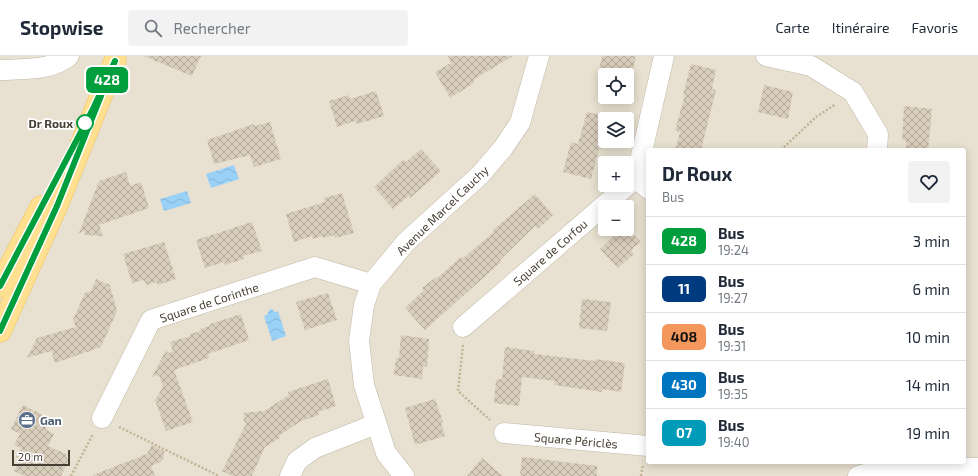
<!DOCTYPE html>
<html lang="fr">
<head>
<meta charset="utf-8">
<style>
	:root { --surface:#fff; --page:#f2f2f3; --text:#1f2937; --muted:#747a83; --line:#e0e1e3 }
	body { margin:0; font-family:"Exo 2",sans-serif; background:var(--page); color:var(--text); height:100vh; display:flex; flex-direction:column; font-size:15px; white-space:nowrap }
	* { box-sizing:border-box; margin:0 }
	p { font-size:13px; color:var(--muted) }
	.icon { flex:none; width:22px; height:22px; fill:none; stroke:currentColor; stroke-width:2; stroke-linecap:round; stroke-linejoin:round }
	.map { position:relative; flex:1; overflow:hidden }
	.side { position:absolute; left:646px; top:92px; width:320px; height:316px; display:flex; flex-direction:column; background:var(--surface); border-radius:4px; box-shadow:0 2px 10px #0003 }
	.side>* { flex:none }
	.badge { padding:0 8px; border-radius:6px; font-size:14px; line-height:26px }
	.buttons { position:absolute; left:598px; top:12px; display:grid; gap:8px }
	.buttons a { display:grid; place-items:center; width:36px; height:36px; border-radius:4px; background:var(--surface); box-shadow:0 2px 10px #0003; font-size:20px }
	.scale { position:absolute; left:12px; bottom:10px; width:58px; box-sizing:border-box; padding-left:4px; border:2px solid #463f33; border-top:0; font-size:11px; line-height:14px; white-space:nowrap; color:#463f33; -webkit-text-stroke:3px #fff; paint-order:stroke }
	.map>.badge { position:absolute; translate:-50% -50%; box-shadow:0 0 0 2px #fff }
	.round { display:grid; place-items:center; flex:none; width:42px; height:42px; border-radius:4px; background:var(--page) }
	.summary { display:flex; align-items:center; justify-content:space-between; height:68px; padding:0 16px }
	h1 { font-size:19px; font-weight:700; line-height:30px }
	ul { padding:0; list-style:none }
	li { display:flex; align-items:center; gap:12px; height:48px; padding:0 16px; border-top:1px solid var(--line) }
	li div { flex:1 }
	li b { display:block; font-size:15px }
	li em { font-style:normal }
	li .badge { min-width:44px; font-weight:700; text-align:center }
	header { display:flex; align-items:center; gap:24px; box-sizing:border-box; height:56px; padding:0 20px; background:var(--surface); border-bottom:1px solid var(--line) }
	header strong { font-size:19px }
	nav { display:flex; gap:22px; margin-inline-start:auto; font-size:14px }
	.search { width:280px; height:36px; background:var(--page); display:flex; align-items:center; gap:10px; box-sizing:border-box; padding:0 14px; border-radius:4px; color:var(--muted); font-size:15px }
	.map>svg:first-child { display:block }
	.residential { fill:#e8e1d1; fill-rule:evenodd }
	.water { fill:url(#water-waves) }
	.building { fill:url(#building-cross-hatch) }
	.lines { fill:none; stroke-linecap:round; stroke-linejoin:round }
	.minor-casing { stroke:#c0b7a6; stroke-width:21 }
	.major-casing { stroke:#eec157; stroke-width:23 }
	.path { stroke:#c3b395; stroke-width:2.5; stroke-dasharray:2 2; stroke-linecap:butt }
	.minor { stroke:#fff; stroke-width:20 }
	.major { stroke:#ffe091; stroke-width:22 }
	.line-casing { stroke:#fff; stroke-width:9 }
	.line { stroke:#009e3d; stroke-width:6 }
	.stop-dot { fill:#fff; stroke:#009e3d; stroke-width:2 }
	.labels { text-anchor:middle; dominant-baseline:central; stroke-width:3.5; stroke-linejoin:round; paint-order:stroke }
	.stop-label { font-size:12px; font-weight:bold; fill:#463f33; stroke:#fff; text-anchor:end }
	.street-label { font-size:12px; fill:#463f33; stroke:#fff }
	.service-label { font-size:12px; font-weight:bold; fill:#4e5e75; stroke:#fff; text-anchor:start }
</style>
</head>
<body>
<header>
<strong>Stopwise</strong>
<div class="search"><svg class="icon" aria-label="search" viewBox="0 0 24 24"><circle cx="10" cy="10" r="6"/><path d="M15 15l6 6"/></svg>Rechercher</div>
<nav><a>Carte</a><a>Itinéraire</a><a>Favoris</a></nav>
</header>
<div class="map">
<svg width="978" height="420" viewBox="0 0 978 420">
	<defs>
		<pattern id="water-waves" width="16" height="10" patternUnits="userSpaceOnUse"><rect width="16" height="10" fill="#9ad1f7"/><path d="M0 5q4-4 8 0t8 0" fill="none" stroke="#86b4d4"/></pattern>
		<pattern id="building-cross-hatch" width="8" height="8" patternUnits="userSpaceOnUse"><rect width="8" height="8" fill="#d9cdbb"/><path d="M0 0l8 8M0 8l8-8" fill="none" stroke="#b2a899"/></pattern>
	</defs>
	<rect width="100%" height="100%" fill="#f4efe4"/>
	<!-- residential -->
	<path class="residential" d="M0 0H978V420H0ZM605 19H627V41H605ZM605 63H627V85H605ZM648 94H964V406H648ZM605 107H627V129H605ZM605 151H627V173H605Z"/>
	<!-- water -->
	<path class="water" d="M234 109 239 123 211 132 206 118Z
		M187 135 191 147 164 155 160 143Z
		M272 253 275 256 278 255 286 280 272 285 264 260 267 259 269 254Z"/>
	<!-- building -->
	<path class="building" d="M144 0H201L192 20Z
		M448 0H513L473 24 474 27 450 42 435 16 451 7Z
		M602 0H636L631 23 627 22V19H616L599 15Z
		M691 8 716 14 712 33 716 34 701 94H675L680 76 675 74 685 39H683Z
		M764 29 793 36 788 63 758 56Z
		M376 35 384 60 357 68 355 65 337 71 329 45 349 39 350 43Z
		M904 50 932 53 928 94H906V85L902 84Z
		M587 56 605 60V79L602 93H599L591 123 563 116 571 86 578 88Z
		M270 66 281 103 254 111 250 99 214 108 207 84 254 68 255 70Z
		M421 93 441 115 410 142 409 140 393 153 374 131 404 103 406 106Z
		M126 116 130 130 141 126 149 152 99 169 103 180 85 179 84 175 79 177 99 125Z
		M342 137 354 177 335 182 334 179 323 182V180L313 183 312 180 294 186 286 158 325 146 324 142Z
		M535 138 553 159 538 173 535 170 500 204 501 206 425 274 405 252 424 234 422 232 436 221 437 222 461 201 462 203 494 176 493 174Z
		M252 166 262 195 243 200 244 203 225 209 224 206 205 212 196 184Z
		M627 171 641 186 631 194 634 198 618 212 600 193 621 173H627Z
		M164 186 176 223 158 229 156 226 146 229 144 224 132 227 123 198Z
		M96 223 110 229 117 255 101 291 55 307 51 295 27 302 37 282 76 271 73 263 85 237 91 235Z
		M328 237 337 264 305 274 296 246Z
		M582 243 611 246 607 275 579 272Z
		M241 258 249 284 208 298 209 302 174 314 193 366 166 375 155 344 163 331 159 319 152 321 166 294 168 297 173 295 170 286 191 280 190 278 201 275 200 273 210 270V268Z
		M401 279 429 283 427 311 423 310 422 323 394 319 396 302H399Z
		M505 291 535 295 534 298 595 305V303L625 307 621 336 602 333V336L554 329 555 325 522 321 519 350 494 347 496 324 502 323Z
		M328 323 336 350 318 356 319 359 301 365 279 380 280 382 265 391 252 420H232L222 415 246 368 243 363 245 361 243 357 264 355 289 339 288 336Z
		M435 343 443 366 441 367 445 380 415 389 405 352Z
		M23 349 50 363 46 374 54 378 48 390 66 398 68 406 61 420H24L14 415 20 403 16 401 21 392 14 389 20 378 11 373Z
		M152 389 164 395V401L161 406 151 410 155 420H93V419L147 398Z
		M522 401 597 410V420H520Z
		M482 402 503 420H467Z"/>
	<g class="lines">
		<defs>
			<path id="minor" d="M766 0 811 10 853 36 878 78 877 94
				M0 14C21 13 52 15 69 0
				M648 133 636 122 664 0
				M463 271 636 122
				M102 362 151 264 315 211 371 228
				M504 377 648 390
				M290 420 297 405 315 392 376 368
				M404 420 386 397 364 329 359 285 364 249 371 228 406 186 480 119 503 92 520 67 539 0
				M858 420C896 407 938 412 978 412"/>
			<path id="major" d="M0 230 41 151
				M0 275 57 149 115 5"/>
		</defs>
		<!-- minor casing -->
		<use href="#minor" class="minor-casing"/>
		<!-- major casing -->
		<use href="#major" class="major-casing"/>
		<!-- path -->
		<path class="path" d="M781 94 816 61 836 48
			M463 289 458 335 490 364
			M119 371 219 420
			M71 420 93 378
			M641 420 643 409"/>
		<!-- minor -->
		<use href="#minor" class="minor"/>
		<!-- major -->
		<use href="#major" class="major"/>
	</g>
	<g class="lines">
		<defs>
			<path id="line" d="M0 230 93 53 115 5 57 150 0 275"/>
		</defs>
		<!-- line casing -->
		<use href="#line" class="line-casing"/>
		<!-- line -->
		<use href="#line" class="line"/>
	</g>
	<!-- icons -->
	<defs>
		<symbol id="office-disc" viewBox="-11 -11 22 22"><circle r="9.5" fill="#5c6f8a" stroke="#fff"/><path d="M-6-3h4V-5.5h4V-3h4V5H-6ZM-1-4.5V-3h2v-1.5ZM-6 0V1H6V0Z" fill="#fff"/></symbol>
	</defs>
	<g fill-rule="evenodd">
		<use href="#office-disc" x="17" y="354" width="20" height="20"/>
	</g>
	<!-- markers -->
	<circle class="stop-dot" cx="85" cy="67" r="8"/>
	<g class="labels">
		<!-- stop labels -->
		<g class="stop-label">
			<text x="73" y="67">Dr Roux</text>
		</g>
		<!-- street labels -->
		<g class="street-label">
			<text transform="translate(442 154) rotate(-44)">Avenue Marcel Cauchy</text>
			<text transform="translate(550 196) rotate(-41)">Square de Corfou</text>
			<text transform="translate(209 246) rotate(-18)">Square de Corinthe</text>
			<text transform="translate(576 384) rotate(5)">Square Périclès</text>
		</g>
		<!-- service labels -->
		<g class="service-label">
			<text x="40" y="364">Gan</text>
		</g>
	</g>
</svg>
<div class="buttons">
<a><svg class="icon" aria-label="locate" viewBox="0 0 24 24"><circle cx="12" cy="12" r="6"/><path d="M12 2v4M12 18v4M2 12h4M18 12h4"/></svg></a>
<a><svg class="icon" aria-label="layers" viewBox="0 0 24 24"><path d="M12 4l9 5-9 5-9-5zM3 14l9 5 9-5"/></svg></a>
<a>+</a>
<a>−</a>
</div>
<div class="scale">20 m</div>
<b class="badge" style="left:107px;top:24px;background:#009e3d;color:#fff">428</b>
<section class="side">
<div class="summary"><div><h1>Dr Roux</h1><p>Bus</p></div><a class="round"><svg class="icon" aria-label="heart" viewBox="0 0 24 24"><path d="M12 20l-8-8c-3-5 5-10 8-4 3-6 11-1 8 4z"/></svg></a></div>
<ul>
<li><span class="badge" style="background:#009e3d;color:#fff">428</span><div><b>Bus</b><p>19:24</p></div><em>3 min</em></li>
<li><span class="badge" style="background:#003b80;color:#fff">11</span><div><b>Bus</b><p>19:27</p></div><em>6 min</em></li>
<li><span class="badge" style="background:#f3975d;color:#111">408</span><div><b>Bus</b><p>19:31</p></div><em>10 min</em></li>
<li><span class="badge" style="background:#0075bf;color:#fff">430</span><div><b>Bus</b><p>19:35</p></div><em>14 min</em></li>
<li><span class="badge" style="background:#009bb9;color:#fff">07</span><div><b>Bus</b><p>19:40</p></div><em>19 min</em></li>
</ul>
</section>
</div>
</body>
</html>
